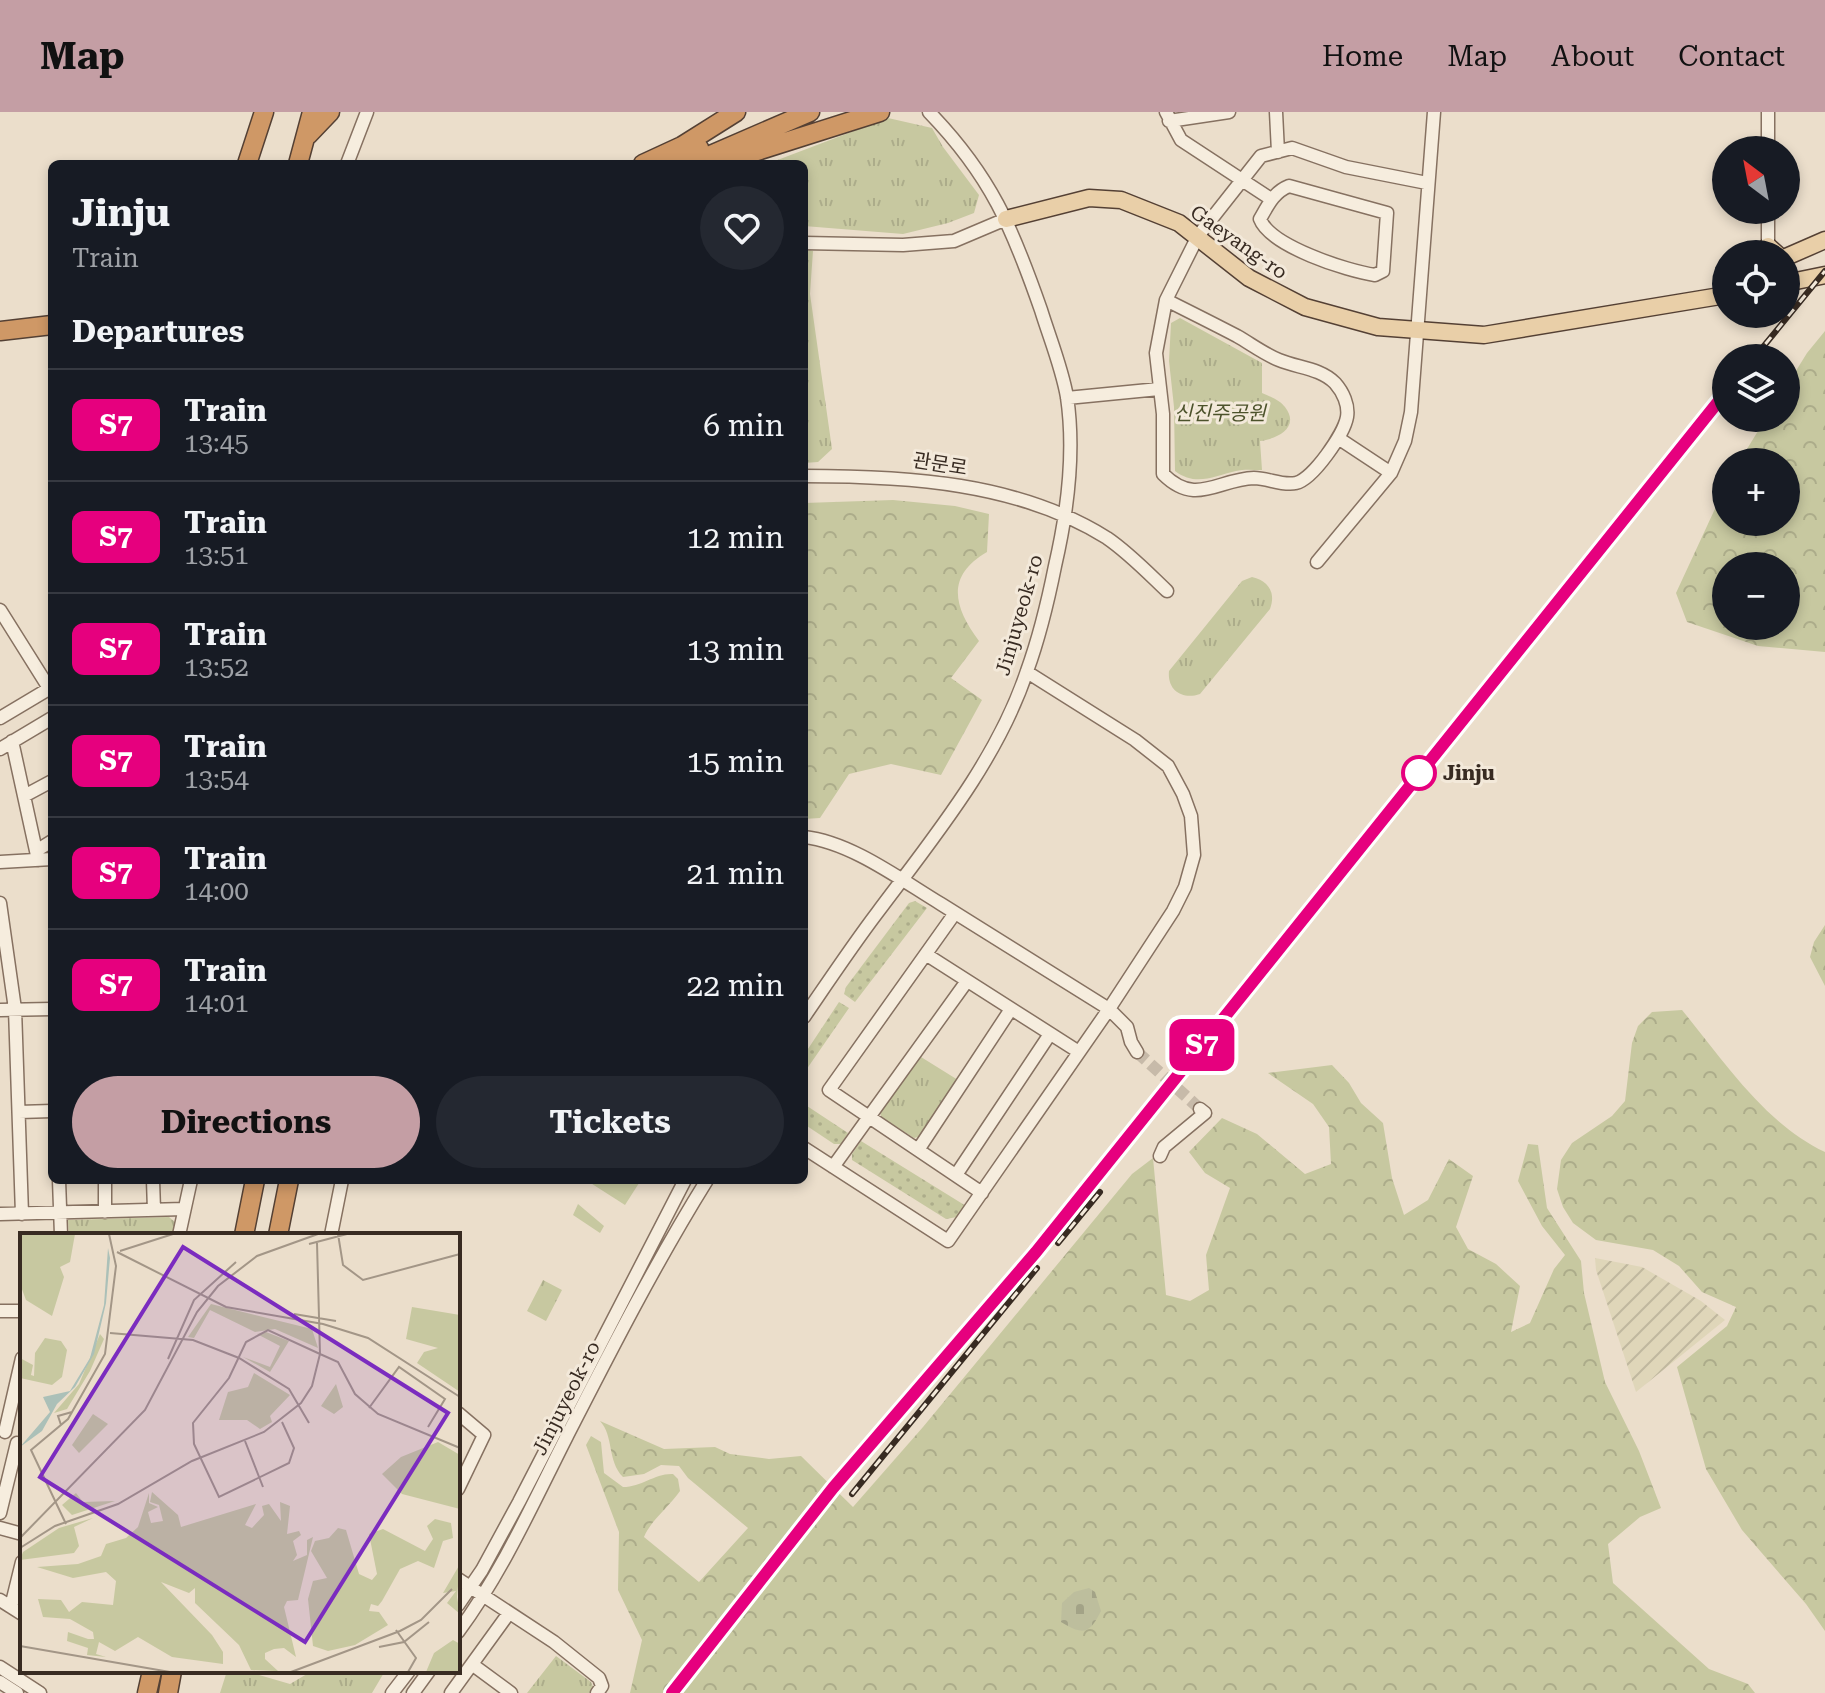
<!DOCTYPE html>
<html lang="en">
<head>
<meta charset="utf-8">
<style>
	:root { --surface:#171b24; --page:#242831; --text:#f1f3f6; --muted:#9ea1a6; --line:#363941; --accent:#c49ea4 }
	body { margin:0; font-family:"Roboto Serif","Noto Sans KR",serif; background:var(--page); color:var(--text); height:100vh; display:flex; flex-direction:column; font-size:30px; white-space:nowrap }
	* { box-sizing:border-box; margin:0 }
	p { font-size:26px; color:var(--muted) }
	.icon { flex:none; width:44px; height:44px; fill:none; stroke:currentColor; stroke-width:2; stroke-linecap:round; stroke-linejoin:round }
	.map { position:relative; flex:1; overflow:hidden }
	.sheet { position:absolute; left:48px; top:48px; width:760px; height:1024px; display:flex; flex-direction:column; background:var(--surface); border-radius:12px; box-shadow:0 4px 12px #0003 }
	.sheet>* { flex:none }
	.badge { padding:0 16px; border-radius:12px; font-size:28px; line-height:52px }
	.needle { width:52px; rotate:328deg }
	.buttons { position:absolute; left:1712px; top:24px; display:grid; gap:16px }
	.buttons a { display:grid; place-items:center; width:88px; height:88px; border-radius:50%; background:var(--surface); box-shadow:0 4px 12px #0003; font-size:40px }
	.map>.badge { position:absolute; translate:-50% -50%; box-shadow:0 0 0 4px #fff }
	h2 { padding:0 24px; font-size:30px; line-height:72px }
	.round { display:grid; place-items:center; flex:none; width:84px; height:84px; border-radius:42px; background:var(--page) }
	.headline { display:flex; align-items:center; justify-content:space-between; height:136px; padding:0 24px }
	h1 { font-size:38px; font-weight:700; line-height:60px }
	.cta { display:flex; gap:16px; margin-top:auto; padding:16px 24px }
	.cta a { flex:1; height:92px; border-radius:48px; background:var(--accent); color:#111; font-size:32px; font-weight:700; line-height:92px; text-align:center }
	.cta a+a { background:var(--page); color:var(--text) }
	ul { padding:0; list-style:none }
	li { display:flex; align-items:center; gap:24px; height:112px; padding:0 24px; border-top:2px solid var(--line) }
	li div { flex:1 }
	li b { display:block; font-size:30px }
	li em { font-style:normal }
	li .badge { min-width:88px; font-weight:700; text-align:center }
	header { display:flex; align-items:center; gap:48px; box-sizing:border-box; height:112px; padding:0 40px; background:var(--accent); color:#111 }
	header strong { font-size:38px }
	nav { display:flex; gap:44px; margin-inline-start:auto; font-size:28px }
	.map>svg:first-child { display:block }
	.farmland { fill:url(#farmland-furrows) }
	.grass { fill:url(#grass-dots) }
	.forest { fill:url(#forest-crowns); fill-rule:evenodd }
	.cemetery { fill:url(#cemetery-stones) }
	.park { fill:url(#park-tufts) }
	.garden { fill:#c7c8a0 }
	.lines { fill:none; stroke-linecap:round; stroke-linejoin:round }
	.minor-tunnel { stroke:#c7baa9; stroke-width:12; stroke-dasharray:12 6; stroke-linecap:butt }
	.minor-casing { stroke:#867161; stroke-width:15 }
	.major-casing { stroke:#544034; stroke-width:19 }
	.highway-casing { stroke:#544034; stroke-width:21 }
	.minor { stroke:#f6edde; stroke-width:12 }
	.major { stroke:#e9cfa8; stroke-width:16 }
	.highway { stroke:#cf9866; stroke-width:18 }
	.rail-casing { stroke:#382b22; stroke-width:6 }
	.rail { stroke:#f3e9da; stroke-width:3; stroke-dasharray:9; stroke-linecap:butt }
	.line-casing { stroke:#fff; stroke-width:18 }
	.line { stroke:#e6007e; stroke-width:12 }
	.stop-dot { fill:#fff; stroke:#e6007e; stroke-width:4 }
	.labels { text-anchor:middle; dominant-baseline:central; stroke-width:6; stroke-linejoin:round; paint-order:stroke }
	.street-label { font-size:20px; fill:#382b22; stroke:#f3e9da }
	.park-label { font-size:20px; font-style:italic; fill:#4c522b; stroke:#f3e9da }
	.stop-label { font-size:20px; font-weight:bold; fill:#382b22; stroke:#f3e9da; text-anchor:start }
	.inset-road { fill:none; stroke:#a39687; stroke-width:2 }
	.view { fill:#7b2cbf; fill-opacity:0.15; stroke:#7b2cbf; stroke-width:4 }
	.inset-edge { fill:none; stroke:#382b22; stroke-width:4 }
</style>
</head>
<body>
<header>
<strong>Map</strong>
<nav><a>Home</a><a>Map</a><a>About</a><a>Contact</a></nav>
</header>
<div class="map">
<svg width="1825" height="1581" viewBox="0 0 1825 1581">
	<defs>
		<pattern id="farmland-furrows" width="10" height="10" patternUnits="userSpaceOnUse" patternTransform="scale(2)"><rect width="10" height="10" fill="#dfd6b9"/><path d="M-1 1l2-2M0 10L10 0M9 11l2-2" fill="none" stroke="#c0b89f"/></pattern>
		<pattern id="grass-dots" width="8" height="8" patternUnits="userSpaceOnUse" patternTransform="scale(2)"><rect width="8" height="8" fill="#c7c8a0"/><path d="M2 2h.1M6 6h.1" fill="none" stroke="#acac8a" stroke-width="1.8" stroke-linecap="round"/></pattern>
		<pattern id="forest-crowns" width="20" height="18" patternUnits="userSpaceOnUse" patternTransform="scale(2)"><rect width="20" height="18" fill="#c7c8a0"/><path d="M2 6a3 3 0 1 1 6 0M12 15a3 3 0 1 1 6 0" fill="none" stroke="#acac8a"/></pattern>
		<pattern id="cemetery-stones" width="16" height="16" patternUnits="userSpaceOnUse" patternTransform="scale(2)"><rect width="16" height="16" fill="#bdbe9d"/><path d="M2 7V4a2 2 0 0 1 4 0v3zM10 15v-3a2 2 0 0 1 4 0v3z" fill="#a3a387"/></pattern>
		<pattern id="park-tufts" width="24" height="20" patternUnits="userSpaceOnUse" patternTransform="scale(2)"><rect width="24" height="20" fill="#c7c8a0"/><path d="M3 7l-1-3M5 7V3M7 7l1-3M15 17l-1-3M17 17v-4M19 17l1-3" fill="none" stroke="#acac8a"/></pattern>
	</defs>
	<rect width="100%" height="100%" fill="#ebdecb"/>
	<!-- farmland -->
	<path class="farmland" d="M1595 1146 1642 1155 1701 1189 1725 1208 1636 1280 1596 1158Z"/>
	<!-- grass -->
	<path class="grass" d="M915 789 927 796 855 890 844 882 846 875 909 791Z
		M839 890 849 896 804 961V943Z
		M804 992 848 1021 841 1032H834L804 1012Z
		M861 1029 966 1094 957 1105 946 1107 852 1048V1042Z"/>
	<!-- forest -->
	<path class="forest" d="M1825 219V540L1758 534 1687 510 1676 481 1726 373V410H1786V350H1739L1766 306H1786V275L1807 241ZM1726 454H1786V514H1726Z
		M893 388 955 394 989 402 987 440C946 464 953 494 979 529L951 566 982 588 941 663 891 652 849 662 820 706 804 707V391Z
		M1825 813V874L1810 845 1814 830Z
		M1682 898C1724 949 1764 1011 1825 1040V1519L1806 1492 1742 1418 1706 1357 1677 1255 1727 1214 1736 1195 1702 1180 1679 1154 1653 1138 1596 1128 1573 1111 1563 1095 1557 1077 1561 1048 1572 1031 1612 1004 1625 989 1632 931 1638 914 1652 900Z
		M1332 953 1349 971 1361 991 1383 1011 1392 1066 1404 1103 1428 1088 1449 1047 1473 1064 1456 1115 1468 1137 1496 1152 1520 1174 1511 1220 1530 1211 1554 1157 1565 1143 1542 1114 1518 1069 1528 1032 1538 1033 1547 1096 1581 1149 1584 1181 1605 1270 1639 1339 1661 1396 1640 1405 1608 1432 1613 1471 1709 1557 1748 1572 1755 1581H630L642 1528 618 1478 619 1420 586 1333 591 1324 601 1330 604 1361 623 1375C642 1375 655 1361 673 1362L678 1367 680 1379C669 1395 651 1408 644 1425L699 1470 748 1416 688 1366 679 1354 661 1353 644 1362 623 1365C607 1349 614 1324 600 1309L664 1337 715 1335 730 1342 769 1347 801 1344 853 1395 923 1315 1132 1062 1153 1046 1166 1183 1190 1189 1209 1178 1206 1143 1230 1076 1205 1061 1189 1040 1222 1006 1257 1022 1305 1062 1331 1052 1329 1015 1313 992 1268 961Z"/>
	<!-- cemetery -->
	<path class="cemetery" d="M1089 1476 1095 1480 1101 1499C1089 1523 1083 1523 1061 1510L1062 1491 1074 1480Z"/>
	<!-- park -->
	<path class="park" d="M888 6 932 16 943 35 979 83 974 101 948 111 903 122 804 114V52H767Z
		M804 136 813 139 810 182 832 337 818 350 804 351Z
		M1180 206 1262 251V281C1269 284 1280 288 1285 295 1301 316 1276 327 1260 329L1262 358C1253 358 1244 357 1236 359 1214 364 1196 375 1175 359L1174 295 1169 249 1171 211Z
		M1252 465C1269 469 1276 481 1270 497L1200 582C1183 588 1167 579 1169 559L1242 469Z
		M921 945 958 968 922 1024 914 1026 881 1005 880 999Z
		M169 1105 175 1110 173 1123H69L68 1108Z
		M543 1168 562 1178 546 1209 527 1199Z
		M556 1544 591 1570 594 1577 591 1581H527Z
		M227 1559H245L290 1572 312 1559H385L372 1581H220Z"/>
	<!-- garden -->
	<path class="garden" d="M590 1068H641L625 1093 589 1070Z
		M578 1092 604 1114 600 1121 573 1103Z"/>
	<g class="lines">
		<!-- minor-tunnel -->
		<path class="minor-tunnel" d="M1137 940 1200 997"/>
		<defs>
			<path id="minor" d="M1166 0 1181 28 1271 87
				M1276 0 1278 40
				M1169 9 1229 0
				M1768 38V0
				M347 52 367 0
				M1289 74 1387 101 1383 159 1375 163C1347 159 1270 134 1260 107 1268 93 1274 80 1289 74Z
				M804 131 903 133 954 129 1006 107
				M1768 134V98
				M1166 188C1190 200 1214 212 1237 224 1251 232 1264 242 1279 248 1298 256 1320 256 1335 271 1343 280 1349 293 1347 305 1344 322 1313 367 1296 371 1282 374 1268 366 1254 366 1218 367 1196 395 1163 362V302L1156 241 1166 188 1198 124 1261 44 1292 36 1346 55 1427 71
				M1067 286 1159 277
				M1338 326 1391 361
				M804 364C906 364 1018 370 1107 426 1129 441 1148 461 1167 479
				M1317 450 1391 361 1405 329 1411 300 1434 0
				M0 498 49 576
				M0 606 52 575
				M12 629 38 748
				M0 637 52 606
				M24 684 52 669
				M804 725C851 730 901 768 941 792 997 827 1053 862 1109 897L1127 915 1131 930 1137 940
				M36 739 52 729
				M0 750 52 747
				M0 791 15 897 22 1102
				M955 801 829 978 982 1081
				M927 843 1079 940
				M0 898 52 897
				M804 905C828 870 852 834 877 801 933 726 997 649 1027 559 1039 526 1048 489 1055 454 1067 402 1075 339 1067 285 1062 256 1050 227 1041 198 1012 115 991 64 929 0
				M19 1000 52 999
				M804 1036 948 1129 1109 897 1173 799 1185 775 1194 743 1191 704 1183 682 1168 654 1135 628 1027 560
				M918 1038 1011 897
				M1160 1044 1164 1035 1205 1001 1200 997
				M833 1055 967 869
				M956 1063 1050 922
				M59 1068 61 1123
				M105 1068V1100
				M153 1068 154 1098
				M0 1102 184 1097
				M179 1123 191 1068
				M331 1123 342 1068
				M0 1199H22
				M458 1301 484 1323 458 1377
				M5 1320 22 1246
				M0 1401 17 1331
				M0 1416 22 1422
				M458 1467 554 1530 599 1566 602 1574 597 1581
				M0 1488 22 1502
				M458 1493 482 1458 519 1390 685 1068
				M11 1495 22 1450
				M458 1520C503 1459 533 1391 567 1324 611 1238 656 1150 707 1068
				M473 1553 511 1581
				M0 1555 40 1581
				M0 1570 17 1581
				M392 1581 409 1559
				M413 1581 429 1559
				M451 1581 509 1501"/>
			<path id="major" d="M1006 107 1089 86 1121 88 1179 111 1249 166 1305 195 1378 215 1484 223 1726 183
				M1767 142 1768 134 1777 142
				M1786 145 1825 128
				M1786 171 1825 163"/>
			<path id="highway" d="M308 23 330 0
				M247 52 264 0
				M298 52 312 0
				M643 52 682 34 736 0
				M663 52 699 36
				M690 52 810 0
				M716 52 880 0
				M0 219 52 213
				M244 1123 255 1068
				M278 1123 289 1068
				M147 1581 152 1559
				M168 1581 172 1559"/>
		</defs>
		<!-- minor casing -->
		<use href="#minor" class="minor-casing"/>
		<!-- major casing -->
		<use href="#major" class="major-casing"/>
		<!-- highway casing -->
		<use href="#highway" class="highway-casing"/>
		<!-- minor -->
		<use href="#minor" class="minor"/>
		<!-- major -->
		<use href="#major" class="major"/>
		<!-- highway -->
		<use href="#highway" class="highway"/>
		<defs>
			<path id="rail" d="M1754 246 1825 159
				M1058 1131 1100 1080
				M833 1376 1036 1140 1726 281
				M852 1382 1037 1156"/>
		</defs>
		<!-- rail casing -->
		<use href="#rail" class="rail-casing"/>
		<!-- rail -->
		<use href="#rail" class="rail"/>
	</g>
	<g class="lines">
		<defs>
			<path id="line" d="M672 1581 833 1376 1036 1140 1726 280"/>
		</defs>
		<!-- line casing -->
		<use href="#line" class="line-casing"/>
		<!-- line -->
		<use href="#line" class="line"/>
	</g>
	<!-- markers -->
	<circle class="stop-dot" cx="1419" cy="661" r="16"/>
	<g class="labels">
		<!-- street labels -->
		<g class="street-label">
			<text transform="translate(1239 130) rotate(35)">Gaeyang-ro</text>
			<text transform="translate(940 352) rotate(9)">관문로</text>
			<text transform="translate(1019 503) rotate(-74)">Jinjuyeok-ro</text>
			<text transform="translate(566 1286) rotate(-63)">Jinjuyeok-ro</text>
		</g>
		<!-- park labels -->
		<g class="park-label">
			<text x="1220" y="301">신진주공원</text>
		</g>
		<!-- stop labels -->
		<g class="stop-label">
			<text x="1443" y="661">Jinju</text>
		</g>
	</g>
	<!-- overview -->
	<g transform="translate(20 1121)">
		<rect width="440" height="440" fill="#ebdecb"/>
		<path d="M440 331 437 364 440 381 427 370 436 358 423 360Z" fill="#c7c8a0"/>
		<path d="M0 1H55L50 29 40 34 44 44 32 83 6 67 0 51ZM392 74 440 82V159L397 130 404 119 418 115 386 106ZM234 140 270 162 250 183 252 189 240 196 227 187H199L208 159 228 154ZM418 209 440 222V276L382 261 362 241 381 224ZM132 259 158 282 161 294 236 271 225 292 232 295 244 282 242 273 249 271 261 288 260 269 270 273 267 301 279 298 281 302 273 308 277 322 273 328 287 322V307L293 304 278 367 267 368 264 374 276 424 264 415 254 416 245 420V426L258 438 231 437 219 412 175 370V355L169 360 141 349 192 402 203 419V431L152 424 118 404 95 418 79 409 76 421 86 424 67 422 68 415 47 408 48 399 68 406H74L73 399 50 386 23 384 18 366 41 367 49 379 62 369 93 372 96 348 86 339 53 345 17 334 58 331 81 323 86 311 106 305 118 294 129 260V270L138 274 128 279 131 290 143 288 139 272 130 269ZM415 286 431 290 433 305 423 308 414 335 398 328 380 336 362 368 358 373 351 371 349 378 359 379 368 392 335 412 308 418 293 413 288 366 293 348 307 345 291 318 295 308 309 305 318 295 326 297 339 341 352 347 357 341 349 301 363 296 405 318 413 306 407 293ZM433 407 440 411V439H406L414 420Z" fill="#c7c8a0"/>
		<path d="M191 71 292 96 298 115 255 96 235 99 190 77 174 105 168 104ZM246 99 269 108 250 139 223 124 250 134 260 113 237 101ZM80 101 84 106 70 138 47 176 34 180 59 151ZM316 151 323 174 314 181 301 173ZM73 181 88 191 59 220 52 212ZM56 260 63 269 95 268 52 282 42 272ZM73 285 54 294 59 313 54 320 0 327 3 319 39 295Z" fill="#c7c8a0"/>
		<path d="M25 105 41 108 47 117 42 144 32 152 0 145V125L13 132 11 142 14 143 15 120Z" fill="#c7c8a0"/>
		<path d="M88 15 90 25 86 70 74 121 55 154 37 171 22 198 0 214 30 179 23 164 50 158 70 125 84 72Z" fill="#abc0b8"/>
		<path class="inset-road" d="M318 1 323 32 343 47 440 21M289 11 327 1M100 18 153 1M97 19 206 74 303 91 348 105 440 164M274 81 316 88M90 100 173 107 219 125 269 156 289 190M300 121 318 129 335 161 358 181 440 215M148 126 174 67 216 29M349 175 379 134 425 166 408 194M262 189 274 215 269 230 199 264 174 211 173 190 209 145 226 109 248 97 300 121M41 192 38 183 52 179M225 208 243 254M46 291 11 217 48 186 85 121 96 33 89 1M0 305 125 177 177 79 198 53 237 23 298 1M0 315 35 293 98 271 172 228 244 199 281 170 292 153 300 121 297 10M376 397 396 425 388 439M0 413 150 439M359 414 384 409 409 389M271 439 380 398 401 387 432 356"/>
		<path class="view" d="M163 14 428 180 285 409 20 244Z"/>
		<rect width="440" height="440" class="inset-edge"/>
	</g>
</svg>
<div class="buttons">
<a><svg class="needle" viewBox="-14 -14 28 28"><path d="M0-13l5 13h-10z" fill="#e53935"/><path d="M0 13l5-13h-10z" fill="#9ea1a6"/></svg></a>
<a><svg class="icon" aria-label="locate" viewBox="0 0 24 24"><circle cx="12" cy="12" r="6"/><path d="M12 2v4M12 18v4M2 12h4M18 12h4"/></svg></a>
<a><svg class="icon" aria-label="layers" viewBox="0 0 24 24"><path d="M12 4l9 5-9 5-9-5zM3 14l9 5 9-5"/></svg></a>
<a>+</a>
<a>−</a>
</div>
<b class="badge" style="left:1202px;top:933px;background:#e6007e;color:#fff">S7</b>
<section class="sheet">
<div class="headline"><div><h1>Jinju</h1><p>Train</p></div><a class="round"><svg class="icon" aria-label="heart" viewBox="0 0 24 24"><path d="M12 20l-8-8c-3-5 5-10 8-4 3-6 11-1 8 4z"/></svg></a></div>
<h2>Departures</h2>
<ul>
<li><span class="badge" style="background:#e6007e;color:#fff">S7</span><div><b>Train</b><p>13:45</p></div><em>6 min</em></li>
<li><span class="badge" style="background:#e6007e;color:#fff">S7</span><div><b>Train</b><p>13:51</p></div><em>12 min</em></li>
<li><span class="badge" style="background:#e6007e;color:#fff">S7</span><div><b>Train</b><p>13:52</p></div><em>13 min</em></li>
<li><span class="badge" style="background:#e6007e;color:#fff">S7</span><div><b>Train</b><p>13:54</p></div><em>15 min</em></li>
<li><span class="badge" style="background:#e6007e;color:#fff">S7</span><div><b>Train</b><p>14:00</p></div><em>21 min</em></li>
<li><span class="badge" style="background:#e6007e;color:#fff">S7</span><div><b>Train</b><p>14:01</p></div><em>22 min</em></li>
</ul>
<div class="cta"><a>Directions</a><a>Tickets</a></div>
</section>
</div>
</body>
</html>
